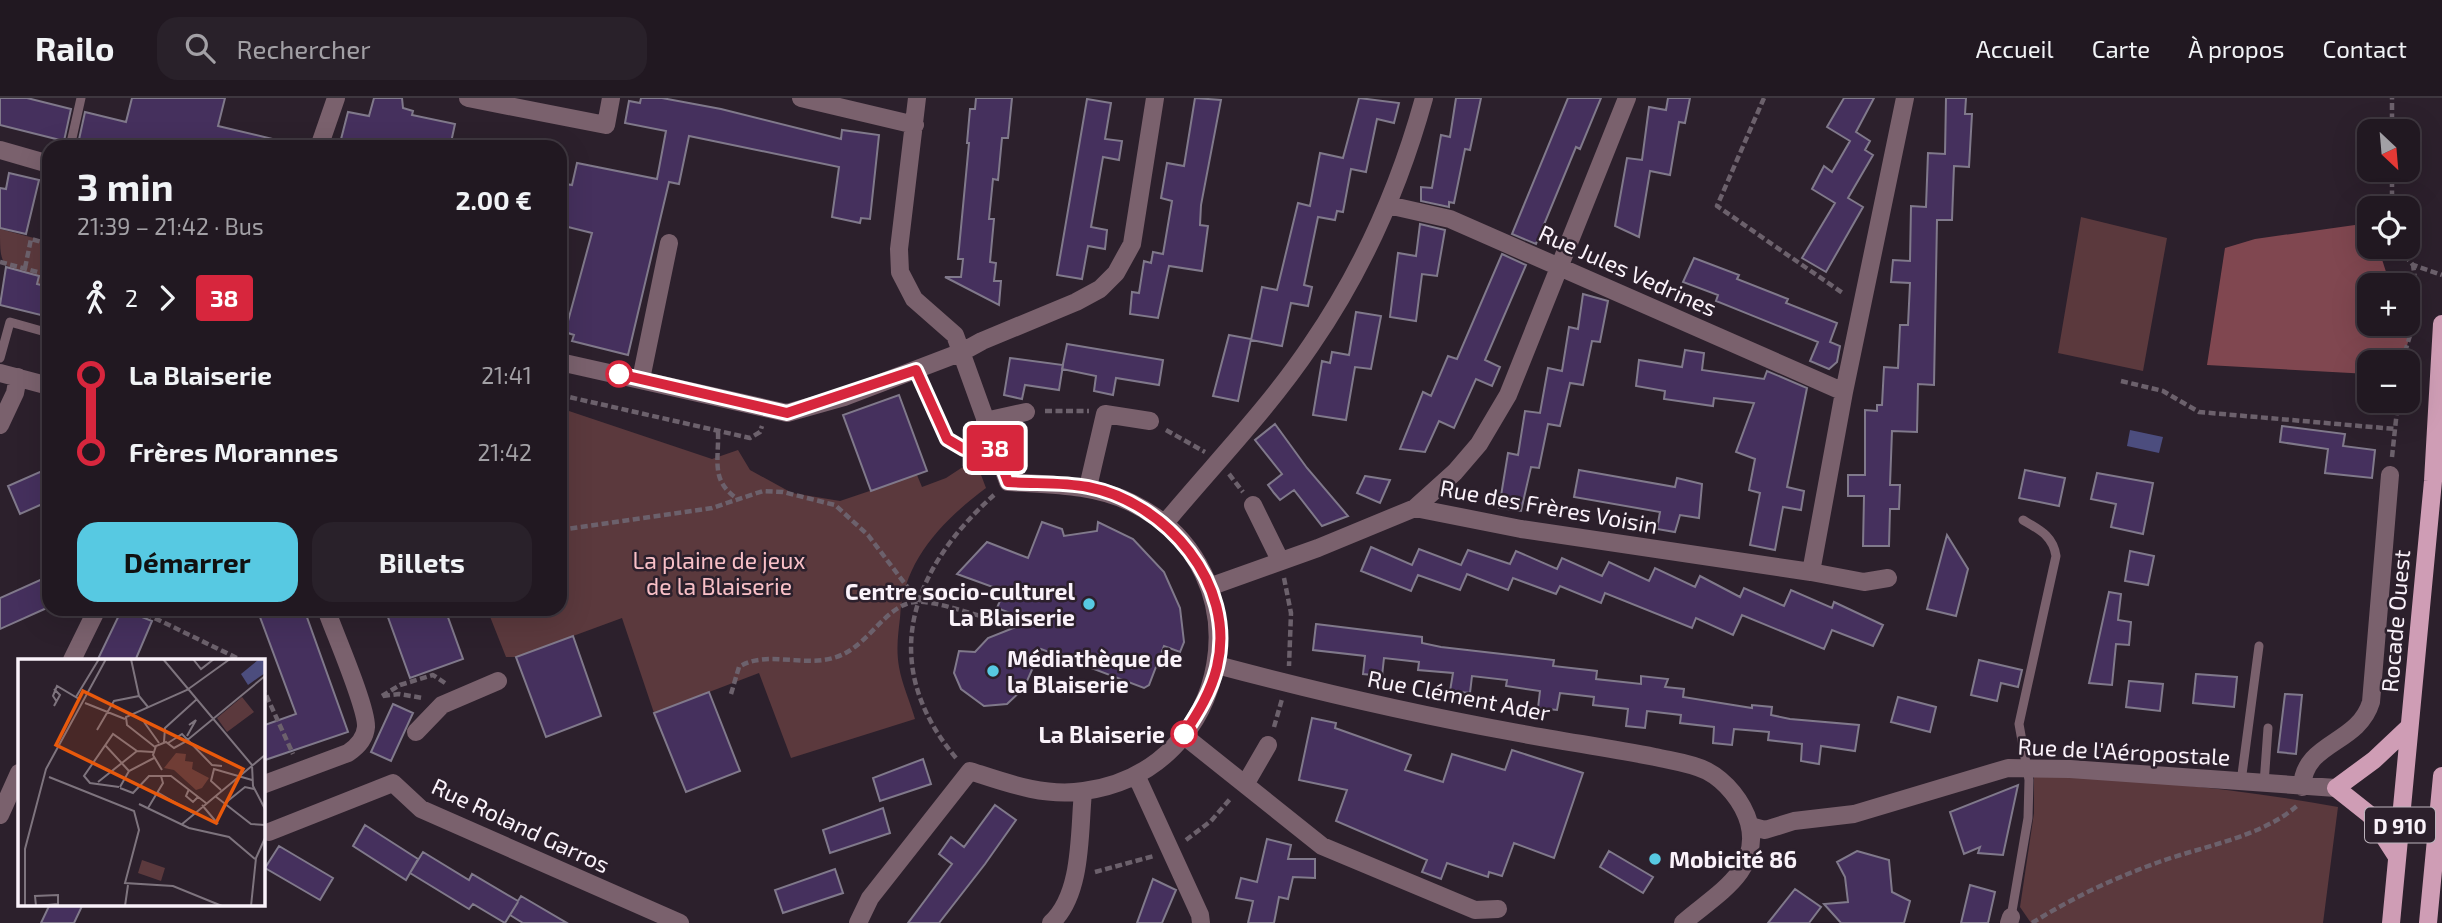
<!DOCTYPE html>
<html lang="fr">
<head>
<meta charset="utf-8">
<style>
	:root { --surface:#211821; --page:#29212a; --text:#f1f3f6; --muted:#a2a0a5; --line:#3e373f; --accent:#57c9e2 }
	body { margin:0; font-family:"Exo 2",sans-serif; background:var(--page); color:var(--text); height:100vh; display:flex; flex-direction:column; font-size:26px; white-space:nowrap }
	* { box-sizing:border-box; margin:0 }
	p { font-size:23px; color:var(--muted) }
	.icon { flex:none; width:38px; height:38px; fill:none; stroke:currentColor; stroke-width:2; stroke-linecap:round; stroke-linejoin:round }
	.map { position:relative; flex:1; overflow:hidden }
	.panel { position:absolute; left:42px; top:42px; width:525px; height:476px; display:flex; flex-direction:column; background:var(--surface); border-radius:21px; box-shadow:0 7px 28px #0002,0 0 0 2px var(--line) }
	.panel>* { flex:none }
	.badge { padding:0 14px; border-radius:5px; font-size:24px; line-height:46px }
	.needle { width:46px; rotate:154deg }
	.buttons { position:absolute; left:2357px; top:21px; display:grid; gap:14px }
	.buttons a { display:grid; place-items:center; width:63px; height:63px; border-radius:14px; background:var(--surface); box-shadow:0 7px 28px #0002,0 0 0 2px var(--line); font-size:35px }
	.map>.badge { position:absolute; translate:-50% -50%; box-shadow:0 0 0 4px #fff }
	.legs { display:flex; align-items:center; gap:10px; height:77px; padding:0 35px; font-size:23px }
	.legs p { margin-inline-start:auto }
	.overview { display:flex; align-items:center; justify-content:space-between; height:119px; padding:0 35px }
	h1 { font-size:38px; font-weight:700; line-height:52px }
	.primary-button { display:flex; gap:14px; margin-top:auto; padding:14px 35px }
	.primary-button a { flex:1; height:80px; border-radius:21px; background:var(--accent); color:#111; font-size:28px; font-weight:700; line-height:80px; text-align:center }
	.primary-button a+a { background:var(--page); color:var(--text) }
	ul { padding:0 35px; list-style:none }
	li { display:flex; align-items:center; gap:24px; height:77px; font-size:26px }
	li i { display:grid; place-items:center; width:10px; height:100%; margin:0 9px; background:currentColor }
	li i::after { content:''; width:18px; height:18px; margin:-9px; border:5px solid; border-radius:50%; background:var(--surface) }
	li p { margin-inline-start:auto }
	li:first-child i { background:linear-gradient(#0000 50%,currentColor 0) }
	li:last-child i { background:linear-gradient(currentColor 50%,#0000 0) }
	header { display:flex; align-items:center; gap:42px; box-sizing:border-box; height:98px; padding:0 35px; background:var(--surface); border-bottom:2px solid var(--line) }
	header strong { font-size:33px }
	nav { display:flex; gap:38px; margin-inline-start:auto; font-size:24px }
	.search { width:490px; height:63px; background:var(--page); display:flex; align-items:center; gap:18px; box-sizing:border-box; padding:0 24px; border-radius:21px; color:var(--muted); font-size:26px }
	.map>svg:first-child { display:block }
	.green { fill:#5b393d }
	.forest { fill:#804750 }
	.water { fill:#4c4d7e }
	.building { fill:#45305d; stroke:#80798b; stroke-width:2 }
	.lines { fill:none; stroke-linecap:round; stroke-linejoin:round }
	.path { stroke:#6c616c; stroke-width:4.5; stroke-dasharray:7 3.5; stroke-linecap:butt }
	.service { stroke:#7a616d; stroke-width:9 }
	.minor { stroke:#7a616d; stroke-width:18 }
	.primary { stroke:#cf9db5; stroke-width:18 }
	.line-1-casing { stroke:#fff; stroke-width:16 }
	.line-1 { stroke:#d7263d; stroke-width:10 }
	.stop-1-dot { fill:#fff; stroke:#d7263d; stroke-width:3.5 }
	.poi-dot { fill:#57c9e2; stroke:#2c202c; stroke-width:2.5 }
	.labels { text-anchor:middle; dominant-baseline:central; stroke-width:5; stroke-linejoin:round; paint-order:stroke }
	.shield { fill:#2c202c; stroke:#bcb3bc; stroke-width:2 }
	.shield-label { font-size:21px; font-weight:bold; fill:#faf2fa }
	.street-label { font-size:23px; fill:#faf2fa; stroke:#2c202c }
	.park-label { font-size:23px; fill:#f9c0c7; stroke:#2c202c }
	.poi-label { font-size:23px; font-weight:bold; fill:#faf2fa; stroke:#2c202c; text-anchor:start }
	.stop-label { font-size:23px; font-weight:bold; fill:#faf2fa; stroke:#2c202c; text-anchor:end }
	.inset-road { fill:none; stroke:#7e747e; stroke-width:2 }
	.view { fill:#e8590c; fill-opacity:0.15; stroke:#e8590c; stroke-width:3.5 }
	.inset-edge { fill:none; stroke:#faf2fa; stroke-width:3.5 }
</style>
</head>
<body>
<header>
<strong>Railo</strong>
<div class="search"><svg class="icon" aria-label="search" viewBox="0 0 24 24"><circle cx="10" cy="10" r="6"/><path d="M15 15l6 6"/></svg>Rechercher</div>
<nav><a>Accueil</a><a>Carte</a><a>À propos</a><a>Contact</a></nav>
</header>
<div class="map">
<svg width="2442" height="825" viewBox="0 0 2442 825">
	<rect width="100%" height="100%" fill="#2c202c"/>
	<!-- green -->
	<path class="green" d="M2081 119 2167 140 2143 273 2058 255Z
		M0 131 49 144V189L37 186 39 178C1 168 0 171 0 131Z
		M560 310 712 361 738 352 750 372 792 395 840 403 917 377 922 389 946 380 975 361 986 390C942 423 903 463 900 520 898 537 896 551 899 569 902 586 910 604 915 621L791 660 759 575 654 615 622 520 516 559H506L487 511H560Z
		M2034 678C2136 680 2238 691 2338 709L2323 825H2031L2020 809 2034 715Z"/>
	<!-- forest -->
	<path class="forest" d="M2369 125 2370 149H2378L2388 180 2405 187H2370V226H2408V192L2419 208 2402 264H2370L2369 276 2207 267 2225 150 2255 141Z"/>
	<!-- water -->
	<path class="water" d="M2130 332 2163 339 2159 355 2127 348Z"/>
	<!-- building -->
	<path class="building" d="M0 0H27L71 11 64 43 0 27Z
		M132 0H225L218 28 277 42V49H90L78 46 85 14 126 24Z
		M374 0H402L403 10 413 13 412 17 455 26 450 49H339L348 14 369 18Z
		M641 0H662L721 11 841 41 842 32 879 37 870 121 861 120 860 125 832 119 839 69 689 38 679 86 669 84 628 257 572 243 574 237 565 234 592 135 560 127V85L572 87 577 65 657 81 666 33 625 25 629 3 640 5Z
		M976 0H1012L1008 40H1002L998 82 993 81 989 121H994L990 164 996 165 994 183H1001L999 207 945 179H961L963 161H958L969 45H967L970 11H975Z
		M1195 0 1221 2 1201 107 1200 127 1208 128 1202 173 1169 168 1158 220 1130 216 1132 194 1139 195 1144 163 1151 165 1153 154 1163 156 1172 103 1161 100 1167 65 1184 68Z
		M1359 0 1399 5 1394 25 1377 21 1366 74 1351 71 1343 114 1337 113 1335 122 1318 119 1304 187 1312 189 1308 208 1291 205 1282 248 1251 242 1262 189 1277 192 1298 105 1310 108 1320 55 1343 60Z
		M1456 0H1481L1470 52 1465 51 1454 105 1449 104V109L1421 103V89L1432 90 1441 37 1450 39Z
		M1568 0H1601L1580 51 1576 49 1536 146 1512 136Z
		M1668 0H1690L1685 25 1679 24 1670 77 1650 73 1639 139 1615 128 1627 60 1642 62 1649 9 1666 12Z
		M1844 0H1874L1856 34 1870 43 1865 52 1873 57 1848 100 1863 109 1826 174 1802 160 1835 105 1812 91 1824 68 1832 74 1850 43 1827 29Z
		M1946 0H1966L1965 16H1972L1969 69 1954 68 1952 122H1937L1934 287 1918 286 1917 334 1892 333 1890 387H1900L1899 411H1890L1889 448H1863L1864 398H1848V377H1865V312L1877 313V307H1882L1884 269 1898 270 1900 227H1908L1910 185 1891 184 1893 162 1910 163 1911 108 1926 109 1928 55 1945 56Z
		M1087 1 1111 5 1105 41 1122 43 1119 62 1103 59 1091 129 1107 132 1105 151 1088 148 1082 181 1057 177Z
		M9 75 39 82 26 136 0 130V90L6 91Z
		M1420 126 1445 132 1437 178 1422 176 1416 223 1390 219 1398 155 1416 158Z
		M1502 156 1526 167 1485 262 1500 269 1492 288 1476 281 1454 330 1439 323 1425 354 1400 351 1423 294 1431 298 1448 258 1457 261Z
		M1694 160 1739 177 1737 181 1788 201 1786 205 1837 225 1830 244 1840 248 1837 264 1829 271 1810 263 1818 244 1716 203 1718 197 1683 184Z
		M6 169 39 178 37 186 49 189V219L0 207Z
		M1583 196 1608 203 1600 244 1592 243 1583 287 1570 285 1560 328 1548 326 1539 370 1531 369 1521 413 1499 410 1508 355 1518 357 1525 313 1540 315 1548 270 1562 273 1569 229 1578 231Z
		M1356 214 1381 218 1371 271 1355 269 1346 322 1313 317 1322 263 1330 265 1332 254 1349 257Z
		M1229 237 1251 241 1238 303 1213 298Z
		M1067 246 1163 262 1159 287 1116 280 1113 297 1094 293 1096 278 1062 271Z
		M1685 252 1704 255 1702 272 1764 281 1767 273 1807 290 1787 389 1804 393 1801 412 1783 409 1775 452 1750 447 1760 395 1749 392 1755 361 1736 354 1754 305 1714 300 1713 308 1664 301 1665 293 1636 288 1639 262 1682 269Z
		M1010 260 1063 267 1059 292 1025 287 1022 301 1004 297Z
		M899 297 927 373 871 393 843 317Z
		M1275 326 1307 370 1348 418 1322 428 1294 392 1280 402 1274 395 1268 387 1282 376 1255 342Z
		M2282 328 2345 336 2343 348 2375 352 2372 380 2325 375 2328 351 2280 344Z
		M49 370V403L20 416 8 388Z
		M1579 372 1675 389 1677 380 1702 386 1699 420 1680 417 1675 434 1657 431 1660 414 1574 399Z
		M2025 372 2065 380 2059 408 2019 400Z
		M2097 375 2153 385 2143 436 2111 429 2116 406 2091 401Z
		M1365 378 1390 382 1380 405 1357 395Z
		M1042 424 1062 431 1064 438 1097 433 1098 424 1133 441 1164 474 1180 510 1184 544 1180 554 1164 548 1149 587 1144 590 1041 551 1024 590 1007 606 984 608 961 591 954 575 959 553 975 554 988 540 1031 523 997 510 1004 493 957 476 987 444 1028 460Z
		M1947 437 1968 471 1956 518 1927 511Z
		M1371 449 1412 467 1419 451 1461 467 1468 452 1510 466 1516 453 1557 471 1562 460 1602 478 1609 464 1649 483 1655 470 1695 489 1700 478 1740 499 1744 490 1784 508 1791 492 1832 510 1834 504 1883 527 1873 548 1832 532 1824 551 1742 517 1733 537 1696 520 1692 530 1605 495 1601 505 1560 488 1556 496 1513 480 1508 492 1467 476 1460 492 1418 477 1411 493 1361 473Z
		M2130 453 2154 458 2148 487 2125 483Z
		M49 478V509L0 531V500Z
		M2109 494 2121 496 2118 522 2131 524 2129 547 2116 546 2112 587 2089 585Z
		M122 511 152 523 135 563H97Z
		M257 511H304L348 634 262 663V628L296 616Z
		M385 511H445L463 561 410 580Z
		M1316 526 1422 539V545L1441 549 1554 562 1553 568 1597 573 1596 581 1641 586V578L1668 581 1665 589 1684 591 1683 599 1752 610V607L1772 609 1771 617 1790 621 1859 627 1855 653 1821 648 1819 666 1801 663 1802 646 1768 642 1769 634 1734 631 1732 647 1713 645 1714 629 1680 625 1681 617 1647 613 1645 630 1626 628 1628 611 1593 607 1594 599 1560 595 1557 612 1538 610 1540 593 1506 588 1507 582 1472 578 1470 595 1450 593 1453 575 1418 572 1419 564 1384 560 1382 578 1363 576 1365 558 1313 552Z
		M573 538 601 618 546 639 516 559Z
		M1979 562 2022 572 2018 589 2001 585 1997 603 1971 597Z
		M2196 576 2237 579 2234 609 2193 605Z
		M2129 583 2163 586 2160 613 2126 609Z
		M709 594 740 673 686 694 654 615Z
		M2285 596 2302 597 2296 656 2278 654Z
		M1898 599 1936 609 1930 634 1891 624Z
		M393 606 413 615 391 663 371 654Z
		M1312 620 1336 625 1335 630 1411 657 1405 672 1443 684 1452 656 1505 672 1512 652 1583 675 1554 760 1514 745 1502 778 1489 774 1488 779 1447 765 1441 781 1422 774 1427 762 1336 723 1347 692 1299 682Z
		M923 661 931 686 880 703 873 680Z
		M2018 687 2003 757 1978 755 1980 749 1964 756 1950 714Z
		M995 707 1016 722 985 766 939 825H908L952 766 939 756 951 739 964 749Z
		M883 710 890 735 830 755 823 732Z
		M365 727 418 761 406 782 353 748Z
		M1267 741 1291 747 1288 761H1315V780L1293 779 1288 801 1279 799 1274 825H1248L1253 803 1236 800 1241 780 1257 784Z
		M279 748 333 780 320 802 265 770Z
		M1609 753 1653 779 1643 795 1600 769Z
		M1857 753 1889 762 1892 794 1910 803 1904 825H1841L1824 806 1848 804 1845 779 1837 764Z
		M423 754 469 782 472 776 518 803 521 798 567 825H523L510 817 518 804 505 825 473 806 469 811 410 775Z
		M835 771 843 795 783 815 775 792Z
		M1153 781 1176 792 1162 825H1137Z
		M1970 787 1995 794 1988 825H1961Z
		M1795 791 1821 809 1809 825H1768Z
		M50 806H83L74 825H41Z"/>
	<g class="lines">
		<!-- path -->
		<path class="path" d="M1764 0 1717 108 1844 196
			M2392 33V0
			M2392 110V72
			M2398 149 2413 167 2442 177
			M0 164 49 177
			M25 170 31 141 49 146
			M2402 264 2419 208 2413 167
			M2121 283 2163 293 2199 314 2395 331
			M560 297 750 340 760 334 762 328
			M1045 313H1089
			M1166 332 1205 354
			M718 334C719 364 710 383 739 402
			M2392 359 2398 303
			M1229 376 1243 394
			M560 432 712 410 763 393 783 394 835 407 868 437 918 503
			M1284 480 1291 515 1289 568
			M136 511 241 562
			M262 588 293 656
			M731 596 739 569C765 552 803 569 833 560 868 551 884 507 915 504 932 501 984 520 1004 525
			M382 598 400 587 433 577 445 585
			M383 598 399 596 423 600
			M1274 629 1282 601
			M956 660C877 566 910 472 994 397
			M1186 742 1211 723 1231 700
			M1095 774 1154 758
			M2032 825C2072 800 2114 780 2159 764 2203 748 2262 739 2298 707"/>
		<!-- service -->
		<path class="service" d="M70 49 81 0
			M0 260 10 224 49 235
			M916 272 947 341 964 351 995 349
			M2241 684 2259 548
			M2264 686 2268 630
			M2011 819 2028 720 2029 682 2019 626 2056 458C2053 438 2040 432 2023 422"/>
		<!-- minor -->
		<path class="minor" d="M468 0 606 27 611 0
			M801 0 915 27
			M319 49 336 0
			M0 52 49 66
			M1388 107 1450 121 1844 294
			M560 264 787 315 844 299 962 254 982 243 1076 204 1100 191 1116 175 1132 146 1155 0
			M0 275 49 288
			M641 281 669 145
			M985 323 1026 314
			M0 327 15 295 18 279
			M1088 389 1105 316 1150 323
			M1253 407 1280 462
			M1415 410 1455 374 1479 346 1508 297 1627 0
			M1165 425C1214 366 1268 311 1311 247 1362 173 1400 87 1424 0
			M1811 474 1864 484 1888 480
			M1209 489 1318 450 1415 410 1521 431 1811 474 1844 294 1905 0
			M72 562 97 511
			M1217 567C1315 593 1414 616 1513 634 1561 643 1608 650 1655 659 1672 663 1691 665 1707 673 1726 683 1743 704 1749 725 1762 774 1713 798 1683 825
			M416 634 442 607 498 583
			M1183 637 1322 748 1475 812 1498 811
			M1136 677 1200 817 1201 825
			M1246 685 1268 647
			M262 687 348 655C357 649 365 641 366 629 367 609 334 534 326 511
			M2302 689C2304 643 2358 647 2371 604L2390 377
			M0 717 19 675
			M1750 728 1765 732 1794 723 1854 716 2008 670 2070 671 2336 690
			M269 734 393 685 421 711 680 825
			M858 825 870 800 970 673C1007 685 1044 699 1084 693 1233 673 1269 472 1132 405 1093 386 1050 387 1008 384L955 237 914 201 900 174 899 151 917 0
			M1051 825C1083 796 1079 733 1083 694
			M2009 825 2011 819"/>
		<!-- primary -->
		<path class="primary" d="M2397 759 2370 717 2336 690 2374 662 2409 629
			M2391 825 2433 383 2442 226
			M2428 825 2442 678"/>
	</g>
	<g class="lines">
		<defs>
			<path id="line-1" d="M619 276 787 315 916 272 947 341 964 351 995 349 1008 384C1034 386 1062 384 1088 389 1166 404 1237 486 1217 569 1211 594 1198 615 1184 636"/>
		</defs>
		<!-- line-1 casing -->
		<use href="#line-1" class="line-1-casing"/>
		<!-- line-1 -->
		<use href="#line-1" class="line-1"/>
	</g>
	<!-- markers -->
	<g class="stop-1-dot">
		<circle cx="619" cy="276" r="12"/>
		<circle cx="1184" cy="636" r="12"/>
	</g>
	<g class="poi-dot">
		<circle cx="1089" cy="506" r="7"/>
		<circle cx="993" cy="573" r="7"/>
		<circle cx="1655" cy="761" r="7"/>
	</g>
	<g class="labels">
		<!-- shield labels -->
		<rect class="shield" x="2365" y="709.5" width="70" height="35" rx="5"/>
		<g class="shield-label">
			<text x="2400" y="727">D 910</text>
		</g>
		<!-- street labels -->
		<g class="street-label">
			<text transform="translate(1628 172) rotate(24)">Rue Jules Vedrines</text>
			<text transform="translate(1549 408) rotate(10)">Rue des Frères Voisin</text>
			<text transform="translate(2395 523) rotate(-85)">Rocade Ouest</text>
			<text transform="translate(1459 597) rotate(11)">Rue Clément Ader</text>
			<text transform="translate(2124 653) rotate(3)">Rue de l'Aéropostale</text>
			<text transform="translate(521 727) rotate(25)">Rue Roland Garros</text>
		</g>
		<!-- park labels -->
		<g class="park-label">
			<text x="719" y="462">La plaine de jeux<tspan x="719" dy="26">de la Blaiserie</tspan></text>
		</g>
		<!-- poi labels -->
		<g class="poi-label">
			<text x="1075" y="493" text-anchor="end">Centre socio-culturel<tspan x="1075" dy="26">La Blaiserie</tspan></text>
			<text x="1007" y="560">Médiathèque de<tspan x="1007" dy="26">la Blaiserie</tspan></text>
			<text x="1669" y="761">Mobicité 86</text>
		</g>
		<!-- stop labels -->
		<g class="stop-label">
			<text x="1165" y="636">La Blaiserie</text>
		</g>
	</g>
	<!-- overview -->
	<g transform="translate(18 561)">
		<rect width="247" height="247" fill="#2c202c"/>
		<path d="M224 38 236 53 209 73 199 59ZM158 94 168 95 167 102 175 103 174 110 191 119 184 129 178 131 156 111 146 109ZM124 201 147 209 143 222 120 214Z" fill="#5b393d"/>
		<path d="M240 1H247V14L230 26 223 15Z" fill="#4c4d7e"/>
		<path class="inset-road" d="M113 0 121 37 130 48M145 0 234 106M175 0 183 10 196 0M58 38 81 0M39 43 35 37 39 27 61 40M67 44 107 60M36 47 42 36 36 30M126 63 141 84M79 71 96 42 121 37M169 77 178 61 171 66M146 83 147 69 179 40M150 84 164 75 194 106 204 107M87 86 111 112M137 88 109 66 108 58 169 31 212 0M234 106 235 127 247 150M144 111 135 96 138 87 148 83 156 89 167 83 247 17M31 118 116 152 121 171 107 224 155 227 204 247M80 123 119 92M101 128 72 124 66 117 95 75 119 92 135 93M102 128 111 112 136 99M102 129 115 134 131 117H153L188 144M171 130 168 137 175 143 180 138M203 131 193 122 196 110 234 121M139 133 175 154M197 137 233 165 247 166M121 145 171 169 211 178 237 200M206 145 227 128 236 130M184 146 200 165M130 149 145 124 143 117M163 166 247 96M7 247V190L28 110 88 0M18 247 17 237 40 236V245L19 247M107 247 110 226M233 247 238 199 247 179"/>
		<path class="view" d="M65 32 225 110 198 164 38 86Z"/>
		<rect width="247" height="247" class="inset-edge"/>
	</g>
</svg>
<div class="buttons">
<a><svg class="needle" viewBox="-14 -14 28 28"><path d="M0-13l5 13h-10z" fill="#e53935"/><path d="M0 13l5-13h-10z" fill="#a2a0a5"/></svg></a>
<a><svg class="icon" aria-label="locate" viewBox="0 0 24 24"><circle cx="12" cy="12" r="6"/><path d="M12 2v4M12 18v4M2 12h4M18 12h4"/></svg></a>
<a>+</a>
<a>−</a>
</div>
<b class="badge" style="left:995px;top:350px;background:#d7263d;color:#fff">38</b>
<section class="panel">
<div class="overview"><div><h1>3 min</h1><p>21:39 – 21:42 · Bus</p></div><b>2.00 €</b></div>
<div class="legs"><svg class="icon" aria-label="walk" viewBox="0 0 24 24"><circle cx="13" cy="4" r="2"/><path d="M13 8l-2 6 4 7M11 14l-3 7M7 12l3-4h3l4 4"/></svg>2<svg class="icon" aria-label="forward" viewBox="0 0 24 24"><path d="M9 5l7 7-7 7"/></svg><b class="badge" style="background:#d7263d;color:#fff">38</b></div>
<ul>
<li><i style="color:#d7263d"></i><b>La Blaiserie</b><p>21:41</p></li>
<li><i style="color:#d7263d"></i><b>Frères Morannes</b><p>21:42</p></li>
</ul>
<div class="primary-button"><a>Démarrer</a><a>Billets</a></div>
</section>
</div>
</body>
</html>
